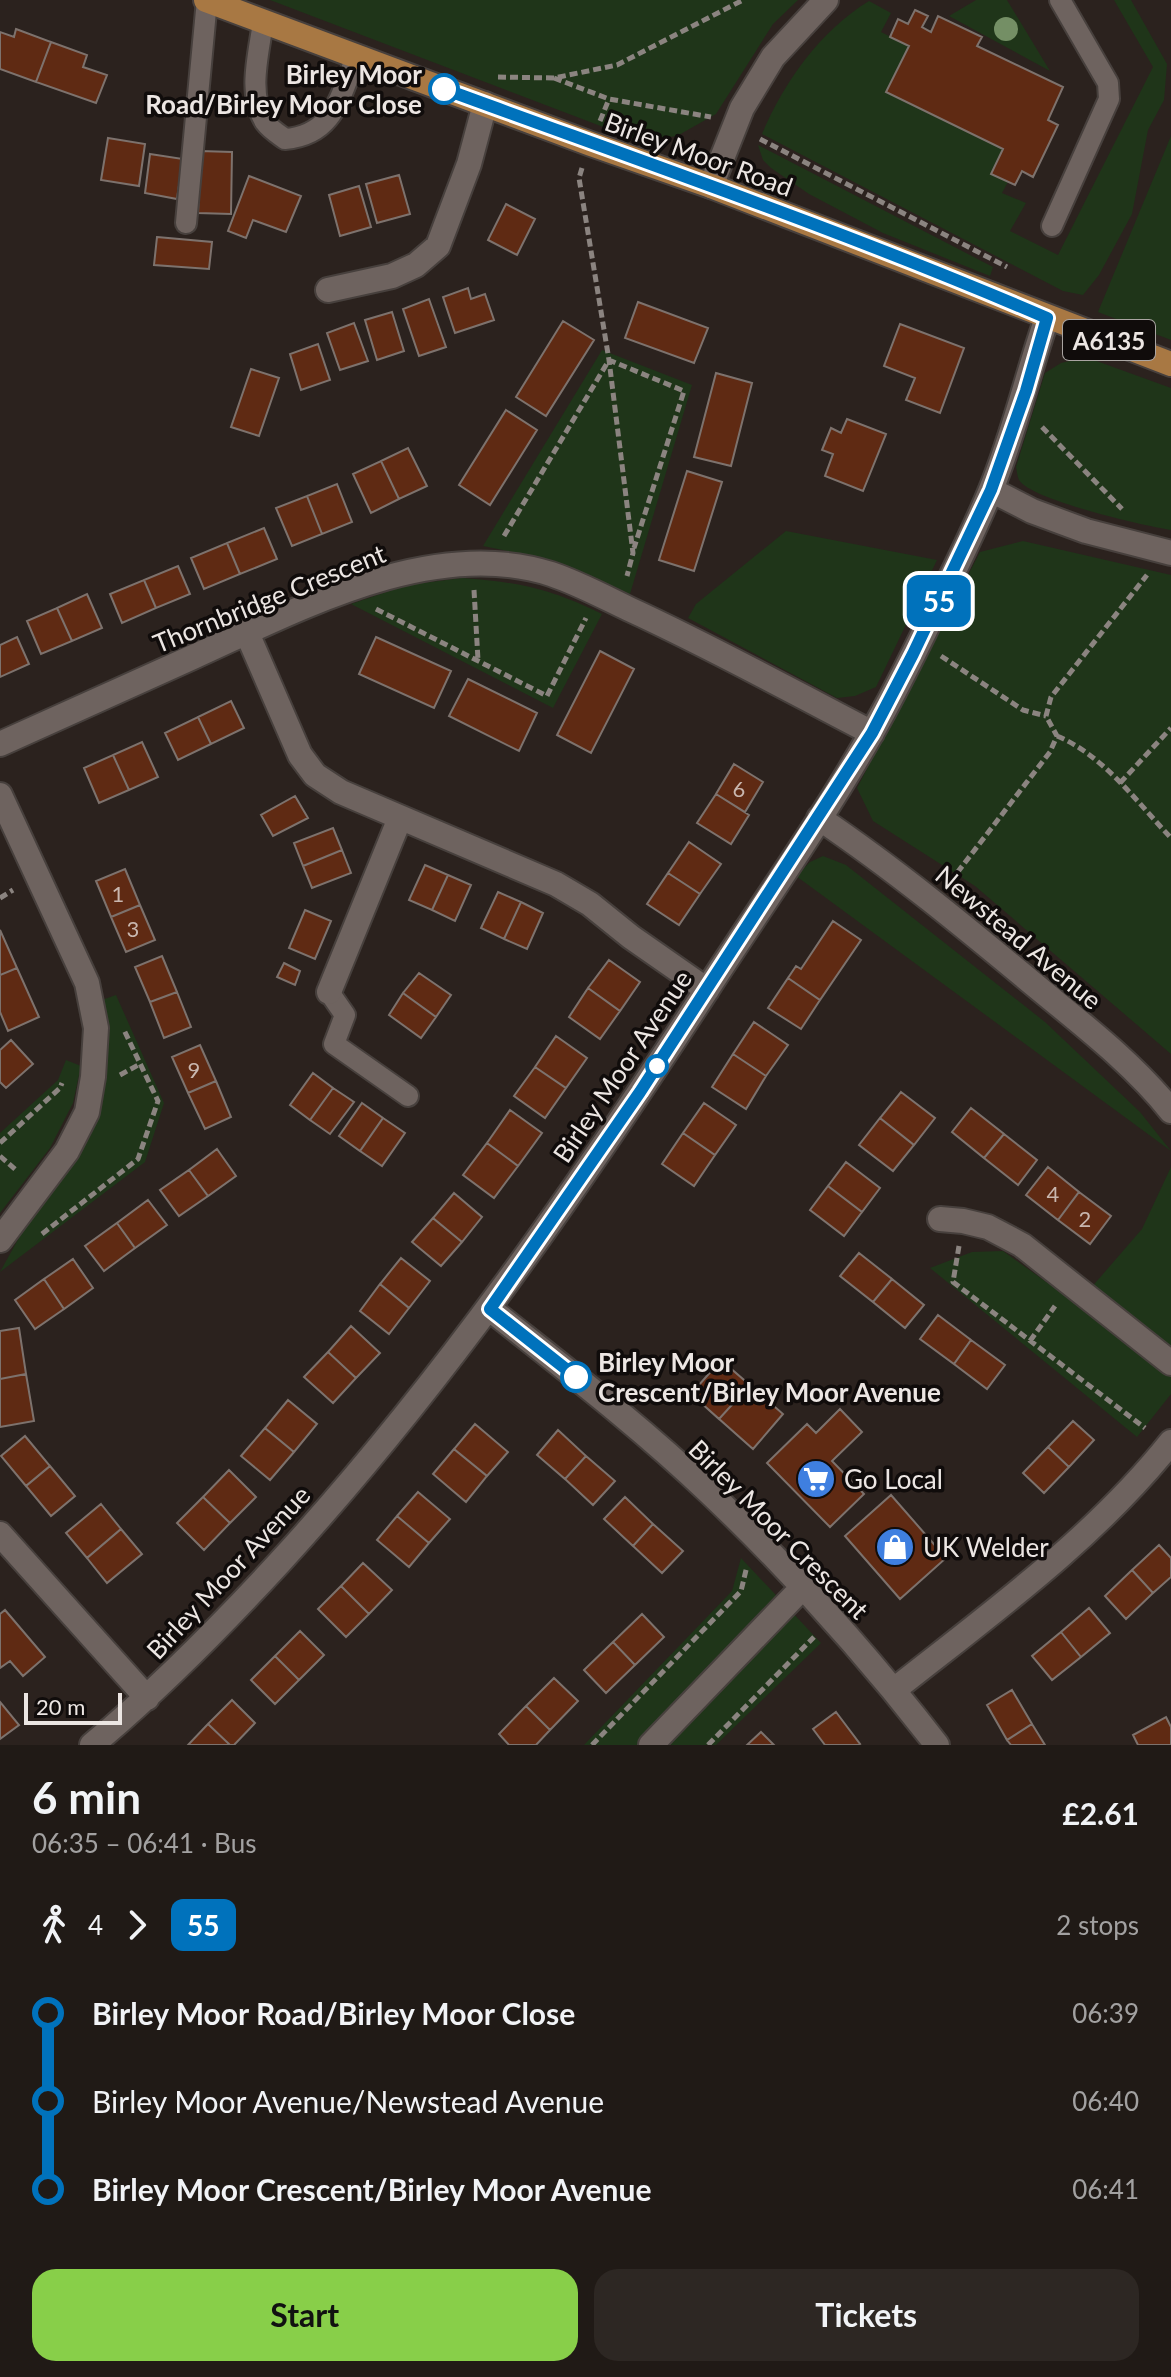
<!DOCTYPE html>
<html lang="en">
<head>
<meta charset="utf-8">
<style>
	:root { --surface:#201a16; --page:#2d2723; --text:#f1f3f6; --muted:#a2a1a1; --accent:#88cf49 }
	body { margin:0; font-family:Lato,sans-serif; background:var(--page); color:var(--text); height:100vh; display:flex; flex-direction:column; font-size:30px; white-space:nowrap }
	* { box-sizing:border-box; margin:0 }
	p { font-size:26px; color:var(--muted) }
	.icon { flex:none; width:44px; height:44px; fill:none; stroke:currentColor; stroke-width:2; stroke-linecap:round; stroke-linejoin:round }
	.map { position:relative; height:1745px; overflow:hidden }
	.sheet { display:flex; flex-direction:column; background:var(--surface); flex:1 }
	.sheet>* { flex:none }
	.badge { padding:0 16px; border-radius:12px; font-size:28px; line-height:52px }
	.scale { position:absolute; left:24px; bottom:20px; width:98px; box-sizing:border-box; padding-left:8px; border:4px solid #ece6e3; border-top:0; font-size:22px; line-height:28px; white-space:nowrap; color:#ece6e3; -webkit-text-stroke:6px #100c0b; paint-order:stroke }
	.map>.badge { position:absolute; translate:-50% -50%; box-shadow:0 0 0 4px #fff }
	.legs { display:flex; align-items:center; gap:12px; height:88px; padding:0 32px; font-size:26px }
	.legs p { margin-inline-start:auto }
	.head { display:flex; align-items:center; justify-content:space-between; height:136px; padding:0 32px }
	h1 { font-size:44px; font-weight:700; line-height:60px }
	.action { display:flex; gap:16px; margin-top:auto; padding:16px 32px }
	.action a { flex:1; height:92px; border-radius:24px; background:var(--accent); color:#111; font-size:32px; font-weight:700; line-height:92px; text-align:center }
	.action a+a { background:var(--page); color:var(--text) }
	ul { padding:0 32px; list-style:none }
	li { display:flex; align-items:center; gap:28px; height:88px; font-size:30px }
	li i { display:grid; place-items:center; width:12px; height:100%; margin:0 10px; background:currentColor }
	li i::after { content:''; width:20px; height:20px; margin:-10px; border:6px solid; border-radius:50%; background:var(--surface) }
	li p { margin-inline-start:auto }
	li:first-child i { background:linear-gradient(#0000 50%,currentColor 0) }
	li:last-child i { background:linear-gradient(currentColor 50%,#0000 0) }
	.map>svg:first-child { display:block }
	.green { fill:#1f3519 }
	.building { fill:#5f2a13; stroke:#7d726d; stroke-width:2 }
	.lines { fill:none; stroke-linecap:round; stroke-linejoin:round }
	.lane-casing { stroke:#47403d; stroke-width:24 }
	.street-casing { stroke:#47403d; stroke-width:28 }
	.secondary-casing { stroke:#47403d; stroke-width:28 }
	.primary-casing { stroke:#47403d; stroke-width:28 }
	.path { stroke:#8b8480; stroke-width:5; stroke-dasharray:8 4; stroke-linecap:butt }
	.lane { stroke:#6e635f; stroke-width:20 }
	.street { stroke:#6e635f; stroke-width:24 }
	.secondary { stroke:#6e635f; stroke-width:24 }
	.primary { stroke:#a87843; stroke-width:24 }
	.tree { fill:#748f65 }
	.line-1-casing { stroke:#fff; stroke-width:18 }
	.line-1 { stroke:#0072bc; stroke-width:12 }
	.stop-1-dot { fill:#fff; stroke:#0072bc; stroke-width:4 }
	.labels { text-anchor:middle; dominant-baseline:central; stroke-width:7; stroke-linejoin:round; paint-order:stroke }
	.number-label { font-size:22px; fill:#c9b7af }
	.shield { fill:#100c0b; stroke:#aaa5a2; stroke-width:2 }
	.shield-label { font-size:24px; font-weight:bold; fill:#ece6e3 }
	.stop-label { font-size:26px; font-weight:bold; fill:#ece6e3; stroke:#100c0b; text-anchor:end }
	.street-label { font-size:26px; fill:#ece6e3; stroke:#100c0b }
	.poi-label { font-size:26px; fill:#ece6e3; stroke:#100c0b; text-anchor:start }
</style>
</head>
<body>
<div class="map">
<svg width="1171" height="1745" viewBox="0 0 1171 1745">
	<rect width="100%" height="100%" fill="#2b221e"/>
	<!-- green -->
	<path class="green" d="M270 0H798L773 24 716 114 677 136 640 141Z
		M976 0H1007L1050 71 949 16Z
		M1114 0H1131L1167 64 1164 100 1148 130 1132 214 1099 275 1083 295 1063 291 762 134C784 82 820 31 869 1L891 13 881 32 909 46 887 93 1003 149 991 174 1008 182 1002 193 1026 203 1010 231 1058 255 1153 67Z
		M1171 136V340L1098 312Z
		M758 145 993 267 990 276 883 233 809 194 771 168 763 160Z
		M602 350 692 385 630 594 556 561 483 546Z
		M1078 359H1091L1171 388V530C1145 526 1031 500 1019 480 1017 476 1017 471 1016 467L1045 373 1061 363Z
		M786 531 937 560 876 687 855 696 837 698 688 618 696 604Z
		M1023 541 1171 575V1054L975 886 873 821 857 788 980 552Z
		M462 578C519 582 551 589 602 614L553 708 351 604 407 585Z
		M823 856 846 865 1045 1022 1140 1112 1171 1151 796 876 810 862Z
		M116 995 164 1103 145 1162 0 1272 21 1234 102 1107 108 1034 99 1001Z
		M66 1060 81 1066 73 1103 50 1148 0 1213V1133L58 1080Z
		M1171 1167V1394L1137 1437 930 1268 972 1252 1003 1251 1077 1304 1142 1229Z
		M741 1558 821 1643 716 1745H584L732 1591Z"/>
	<!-- building -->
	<path class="building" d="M915 10 928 16 922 27 931 32 938 16 982 37 977 46 1063 87 1048 120 1058 125 1033 177 1022 171 1015 185 991 174 1003 149 886 92 909 46 890 37 898 19 908 24Z
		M16 29 51 42 36 82 0 69V32L14 37Z
		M51 42 87 55 83 67 107 75 96 103 36 82Z
		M108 138 145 144 139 186 101 180Z
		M200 151 232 152 231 214 198 213Z
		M150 154 183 159 177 199 145 193Z
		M399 175 410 214 377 223 366 184Z
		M249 176 301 196 286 232 253 220 246 238 228 231Z
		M359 186 371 227 340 236 329 195Z
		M506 204 535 219 517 255 488 240Z
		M157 237 212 242 209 269 154 265Z
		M468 288 471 299 485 294 494 320 455 333 443 297Z
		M429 299 446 347 419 356 403 309Z
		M638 302 708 328 694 363 625 338Z
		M392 312 404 351 377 360 365 320Z
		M563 321 594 340 546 416 516 397Z
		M354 323 368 361 340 370 327 333Z
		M900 324 964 348 940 413 906 400 915 378 884 366Z
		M318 344 330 380 301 390 290 354Z
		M251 369 279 378 259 436 231 427Z
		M716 373 752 383 731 466 694 457Z
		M506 410 537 430 490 505 459 485Z
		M847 419 886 434 863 491 825 476 833 454 822 450 831 428 841 433Z
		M408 448 427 486 399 499 381 461Z
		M381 461 399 499 371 513 353 474Z
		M687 471 722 482 694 571 659 560Z
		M337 484 352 522 322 534 307 496Z
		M307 496 322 534 292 546 276 508Z
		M264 528 277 559 240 574 227 543Z
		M227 543 240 574 204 589 191 558Z
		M178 566 190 594 156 608 144 580Z
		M144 580 156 608 122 623 110 594Z
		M87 594 102 628 72 641 57 608Z
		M57 608 72 641 41 654 27 621Z
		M17 637 29 664 0 677V645Z
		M376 637 451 671 434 708 359 674Z
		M600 651 634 669 591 753 557 735Z
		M468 679 537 713 519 751 449 716Z
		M231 701 244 728 211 744 198 717Z
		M198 717 211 744 178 760 165 733Z
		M142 742 158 777 129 790 113 755Z
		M113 755 129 790 99 803 84 768Z
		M734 764 763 782 745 812 716 794Z
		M716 794 749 815 731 844 697 823Z
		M295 796 308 818 273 836 261 815Z
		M333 828 342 850 303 866 294 843Z
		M689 842 721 864 700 894 668 873Z
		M342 850 351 873 312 888 303 866Z
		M425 865 448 875 432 910 409 900Z
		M125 869 140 905 111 917 96 881Z
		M668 873 700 894 679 925 647 904Z
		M448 875 471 885 455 921 432 910Z
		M498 892 521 902 504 939 481 928Z
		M521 902 543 913 527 949 504 939Z
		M140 905 155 940 126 952 111 917Z
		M305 910 331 921 315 959 289 948Z
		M833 921 861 940 820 1000 788 978 796 966 801 969Z
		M0 930 17 968 0 975Z
		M162 956 177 992 150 1002 135 967Z
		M609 960 640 982 620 1011 588 988Z
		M284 963 300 971 295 985 277 977Z
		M17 968 39 1017 8 1031 0 1012V975Z
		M419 973 451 995 436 1017 403 993Z
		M788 978 820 1000 801 1029 768 1008Z
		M588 988 620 1011 600 1039 569 1017Z
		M177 992 191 1027 164 1038 150 1002Z
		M403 993 436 1017 421 1038 389 1015Z
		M754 1022 788 1045 766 1076 733 1054Z
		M556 1036 587 1058 566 1088 535 1067Z
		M11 1040 33 1064 6 1088 0 1082V1050Z
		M200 1045 216 1081 188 1093 172 1057Z
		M733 1054 766 1076 746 1109 712 1087Z
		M535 1067 566 1088 545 1118 514 1096Z
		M313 1073 333 1088 310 1120 290 1105Z
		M216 1081 231 1117 205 1129 188 1093Z
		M333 1088 354 1102 330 1134 310 1120Z
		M901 1092 935 1118 914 1145 880 1118Z
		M362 1103 383 1118 360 1151 339 1136Z
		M704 1103 736 1125 715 1155 683 1133Z
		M971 1108 1004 1134 984 1158 952 1132Z
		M510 1110 542 1133 518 1166 487 1143Z
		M383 1118 405 1133 382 1166 360 1151Z
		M880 1118 914 1145 893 1171 859 1145Z
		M683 1133 715 1155 694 1186 662 1164Z
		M1004 1134 1037 1160 1018 1185 984 1158Z
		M487 1143 518 1166 494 1198 463 1175Z
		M217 1149 236 1176 208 1196 189 1170Z
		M846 1162 880 1188 862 1212 828 1186Z
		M1048 1167 1079 1192 1058 1220 1026 1195Z
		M189 1170 208 1196 179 1216 160 1190Z
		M828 1186 862 1212 844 1236 810 1210Z
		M1079 1192 1111 1216 1090 1244 1058 1220Z
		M454 1193 482 1217 462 1242 433 1218Z
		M148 1200 167 1225 135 1248 117 1223Z
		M433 1218 462 1242 441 1266 412 1242Z
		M117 1223 135 1248 104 1271 85 1246Z
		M859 1253 892 1279 873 1302 840 1276Z
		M401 1258 430 1281 409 1308 380 1284Z
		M73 1259 93 1288 64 1309 44 1279Z
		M44 1279 64 1309 35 1329 15 1300Z
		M892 1279 924 1305 905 1328 873 1302Z
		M380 1284 409 1308 389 1334 360 1311Z
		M938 1315 971 1340 954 1364 920 1339Z
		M351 1326 380 1353 356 1378 328 1352Z
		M19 1328 26 1374 0 1379V1331Z
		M971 1340 1005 1365 987 1389 954 1364Z
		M328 1352 356 1378 333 1403 304 1377Z
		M721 1360 783 1414 753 1449 691 1394Z
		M721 1360 750 1385 719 1419 691 1394Z
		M26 1374 34 1421 0 1427V1379Z
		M750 1385 783 1414 753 1449 719 1419Z
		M288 1400 317 1424 294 1452 265 1428Z
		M840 1409 862 1432 832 1461 864 1494 830 1527 767 1463 807 1424 816 1433Z
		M1073 1421 1094 1440 1069 1467 1048 1447Z
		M475 1424 508 1452 487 1476 454 1449Z
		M265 1428 294 1452 270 1480 241 1456Z
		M558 1430 586 1456 565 1479 537 1455Z
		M25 1436 50 1466 26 1486 1 1456Z
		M1048 1447 1069 1467 1044 1493 1023 1473Z
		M454 1449 487 1476 466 1502 433 1474Z
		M586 1456 615 1481 593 1505 565 1479Z
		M50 1466 75 1496 51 1516 26 1486Z
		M229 1470 256 1497 230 1523 203 1497Z
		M418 1492 450 1519 429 1543 397 1516Z
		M891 1495 946 1558 900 1599 845 1536Z
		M203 1497 230 1523 204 1550 177 1523Z
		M625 1497 653 1524 633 1546 604 1519Z
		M101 1504 121 1529 87 1558 66 1533Z
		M397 1516 429 1543 409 1567 377 1540Z
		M653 1524 683 1551 662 1573 633 1546Z
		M121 1529 142 1554 107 1583 87 1558Z
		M1159 1545 1171 1558V1577L1153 1593 1132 1570Z
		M363 1563 392 1590 369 1614 341 1586Z
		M1132 1570 1153 1593 1126 1619 1105 1596Z
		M341 1586 369 1614 346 1637 318 1609Z
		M1089 1608 1110 1633 1081 1657 1061 1632Z
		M5 1610 45 1657 23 1676 10 1661 0 1668V1614Z
		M642 1614 664 1637 635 1665 613 1642Z
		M300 1631 324 1655 299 1680 275 1656Z
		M1061 1632 1081 1657 1052 1680 1032 1656Z
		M613 1642 635 1665 606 1693 584 1670Z
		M275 1656 299 1680 275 1704 251 1680Z
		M554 1678 578 1701 550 1730 526 1706Z
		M1012 1690 1032 1724 1007 1740 987 1705Z
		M232 1700 255 1723 234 1745H230L208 1724Z
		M0 1702 19 1725 0 1739Z
		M526 1706 550 1730 536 1745H509L499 1734Z
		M836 1712 860 1744 858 1745H825L813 1729Z
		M1166 1717 1171 1727V1745H1138L1133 1735Z
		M208 1724 230 1745H188Z
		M1032 1724 1045 1745H1011L1007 1740Z
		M761 1732 774 1745H747Z"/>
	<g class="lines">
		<defs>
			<path id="lane" d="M263 22C259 53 247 94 265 122 270 129 278 134 285 139 335 135 340 95 357 55
				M186 223 207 0
				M1052 226 1109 99 1108 83 1060 0
				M329 992 345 1015 334 1044 408 1096"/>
			<path id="street" d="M328 290 392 276 416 265 438 246 469 164 485 104
				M991 490 1032 511 1086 531 1171 553
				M247 633 300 755 315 775 341 792 556 884 590 904 631 937 707 990
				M0 744C64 715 129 686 193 657 299 609 433 536 551 574 578 583 604 597 629 609 712 647 791 691 872 733
				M0 795 87 983 96 1028 93 1077 87 1112 67 1151 0 1240
				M819 818C896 870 966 928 1037 987 1083 1025 1134 1064 1171 1111
				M329 992 400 818
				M940 1219 963 1221 988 1227 1022 1245 1171 1363
				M490 1309C564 1368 640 1426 709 1492 791 1570 868 1656 937 1745
				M0 1534 147 1698
				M894 1690C990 1614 1094 1539 1171 1442
				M92 1745C159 1689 220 1627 279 1563 441 1386 576 1191 706 991 761 906 821 822 871 734 896 691 917 647 939 602 956 566 975 529 990 492 1014 435 1027 375 1047 318
				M651 1745 802 1588"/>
			<path id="secondary" d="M711 186 742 108 773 57 826 0"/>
			<path id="primary" d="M206 0 591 144 711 186 1171 364"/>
		</defs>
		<!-- lane casing -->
		<use href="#lane" class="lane-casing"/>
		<!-- street casing -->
		<use href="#street" class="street-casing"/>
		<!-- secondary casing -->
		<use href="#secondary" class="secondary-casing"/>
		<!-- primary casing -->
		<use href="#primary" class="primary-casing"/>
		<!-- path -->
		<path class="path" d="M498 77 554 78 617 65 743 0
			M554 78 609 99 711 117
			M600 121 609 99
			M760 139 1007 267
			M582 168 579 178 609 360 633 553 627 576
			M1042 427 1122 509
			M504 536 609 360 684 391 634 548
			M474 590 478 660
			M376 609 547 696 586 618
			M941 656 1023 710 1046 716
			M1057 736C1103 755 1137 802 1171 838
			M1120 783 1171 728
			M950 882 1050 752 1057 736 1046 716 1051 697 1147 575
			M0 898 13 890
			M120 1075 140 1064
			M0 1143 60 1088 62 1083
			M0 1156 17 1171
			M42 1234 138 1159 158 1101 124 1030
			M959 1246 953 1282 1145 1428
			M1030 1341 1055 1306
			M592 1745 741 1591 747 1566
			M708 1745 814 1637"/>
		<!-- lane -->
		<use href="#lane" class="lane"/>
		<!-- street -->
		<use href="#street" class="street"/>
		<!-- secondary -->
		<use href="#secondary" class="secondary"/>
		<!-- primary -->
		<use href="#primary" class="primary"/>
	</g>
	<!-- trees -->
	<circle class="tree" cx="1006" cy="29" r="12"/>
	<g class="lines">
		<defs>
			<path id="line-1" d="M444 89C646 163 850 233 1047 318L1026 391 991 490 913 654 872 733 640 1092 490 1309 576 1377"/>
		</defs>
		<!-- line-1 casing -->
		<use href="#line-1" class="line-1-casing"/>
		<!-- line-1 -->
		<use href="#line-1" class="line-1"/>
	</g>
	<!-- icons -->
	<defs>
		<symbol id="supermarket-disc" viewBox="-11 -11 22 22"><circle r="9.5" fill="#3f7fe0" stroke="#100c0b"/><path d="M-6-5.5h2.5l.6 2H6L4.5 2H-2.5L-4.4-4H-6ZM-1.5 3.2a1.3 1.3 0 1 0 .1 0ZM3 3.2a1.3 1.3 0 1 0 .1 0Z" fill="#fff"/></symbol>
		<symbol id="shop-disc" viewBox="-11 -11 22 22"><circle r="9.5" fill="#3f7fe0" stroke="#100c0b"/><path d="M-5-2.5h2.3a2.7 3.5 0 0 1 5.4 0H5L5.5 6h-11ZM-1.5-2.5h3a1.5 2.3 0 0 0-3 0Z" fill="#fff"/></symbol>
	</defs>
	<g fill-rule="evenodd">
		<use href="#supermarket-disc" x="794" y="1457" width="44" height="44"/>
		<use href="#shop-disc" x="873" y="1525" width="44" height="44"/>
	</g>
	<!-- markers -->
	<g class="stop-1-dot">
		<circle cx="444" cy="89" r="14"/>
		<circle cx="657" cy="1066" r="10"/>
		<circle cx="576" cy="1377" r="14"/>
	</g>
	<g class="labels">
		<!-- number labels -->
		<g class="number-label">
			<text x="739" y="788">6</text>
			<text x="118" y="893">1</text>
			<text x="133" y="928">3</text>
			<text x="194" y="1069">9</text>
			<text x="1053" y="1193">4</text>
			<text x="1085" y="1218">2</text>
		</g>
		<!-- shield labels -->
		<rect class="shield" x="1063" y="320" width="92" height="40" rx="6"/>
		<g class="shield-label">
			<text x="1109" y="340">A6135</text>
		</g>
		<!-- stop labels -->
		<g class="stop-label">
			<text x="422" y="74">Birley Moor<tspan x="422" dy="30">Road/Birley Moor Close</tspan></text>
			<text x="598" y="1362" text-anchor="start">Birley Moor<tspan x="598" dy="30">Crescent/Birley Moor Avenue</tspan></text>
		</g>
		<!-- street labels -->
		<g class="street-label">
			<text transform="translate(699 154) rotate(20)">Birley Moor Road</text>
			<text transform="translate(269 598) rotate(-22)">Thornbridge Crescent</text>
			<text transform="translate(1019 937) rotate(40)">Newstead Avenue</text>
			<text transform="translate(622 1066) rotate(-56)">Birley Moor Avenue</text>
			<text transform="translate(779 1529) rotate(45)">Birley Moor Crescent</text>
			<text transform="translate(228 1572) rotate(-47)">Birley Moor Avenue</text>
		</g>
		<!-- poi labels -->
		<g class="poi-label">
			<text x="844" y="1479">Go Local</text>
			<text x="923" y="1547">UK Welder</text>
		</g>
	</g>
</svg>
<div class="scale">20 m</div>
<b class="badge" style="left:939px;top:601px;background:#0072bc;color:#fff">55</b>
</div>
<section class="sheet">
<div class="head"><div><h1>6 min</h1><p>06:35 – 06:41 · Bus</p></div><b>£2.61</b></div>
<div class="legs"><svg class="icon" aria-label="walk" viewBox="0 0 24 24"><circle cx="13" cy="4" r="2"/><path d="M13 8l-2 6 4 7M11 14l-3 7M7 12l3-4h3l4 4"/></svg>4<svg class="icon" aria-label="forward" viewBox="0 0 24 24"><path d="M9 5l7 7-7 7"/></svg><b class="badge" style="background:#0072bc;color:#fff">55</b><p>2 stops</p></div>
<ul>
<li><i style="color:#0072bc"></i><b>Birley Moor Road/Birley Moor Close</b><p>06:39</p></li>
<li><i style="color:#0072bc"></i><span>Birley Moor Avenue/Newstead Avenue</span><p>06:40</p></li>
<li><i style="color:#0072bc"></i><b>Birley Moor Crescent/Birley Moor Avenue</b><p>06:41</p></li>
</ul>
<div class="action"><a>Start</a><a>Tickets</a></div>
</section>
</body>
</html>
